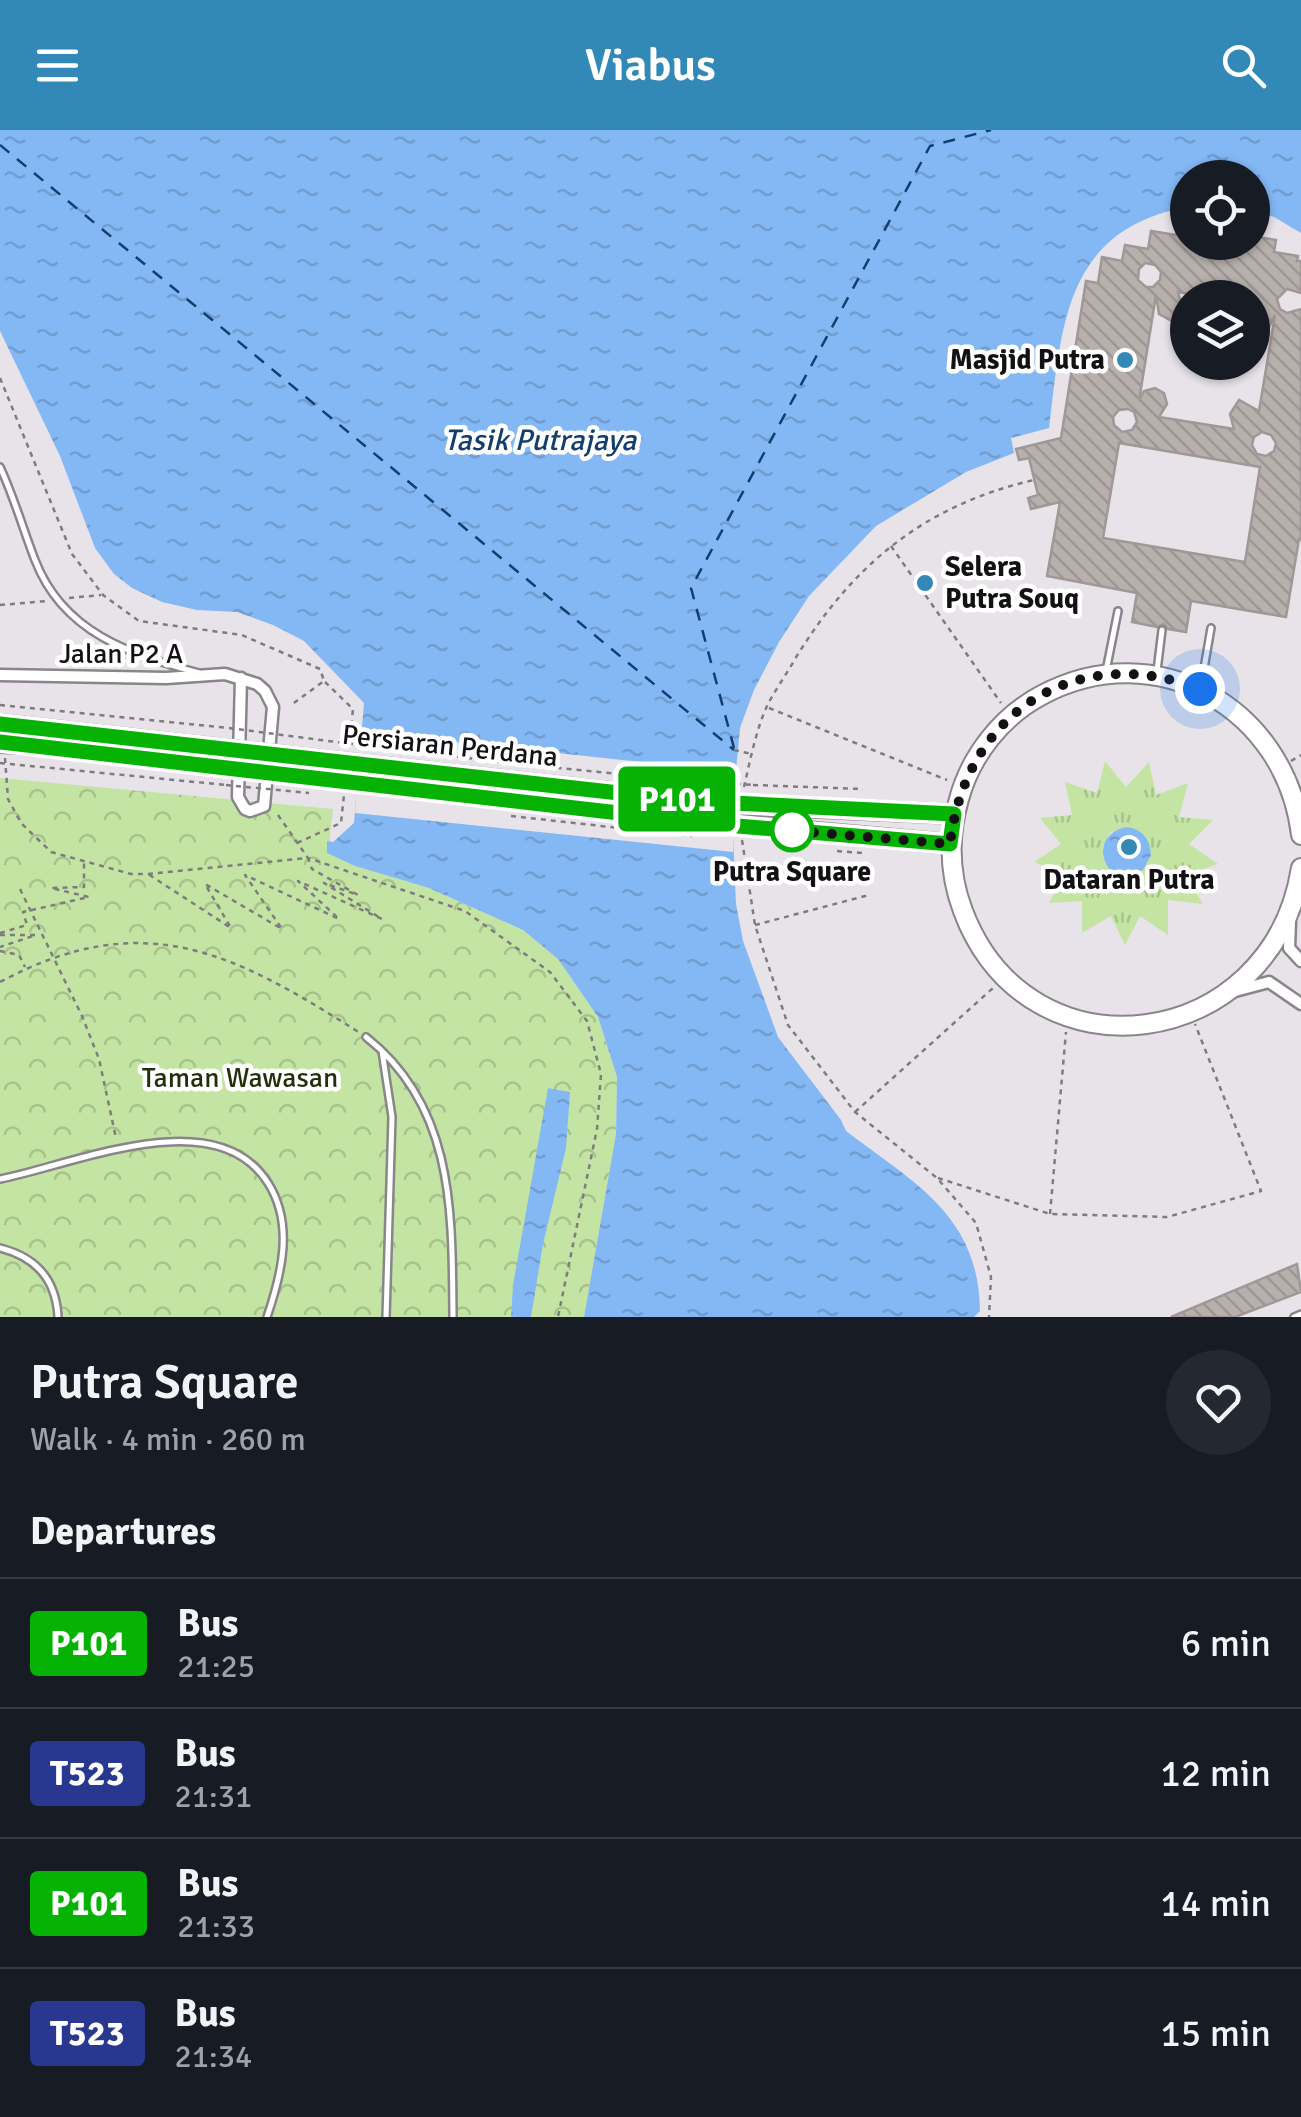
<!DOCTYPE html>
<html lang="en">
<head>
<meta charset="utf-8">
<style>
	:root { --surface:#171b24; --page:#242831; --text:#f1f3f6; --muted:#9ea1a6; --line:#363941; --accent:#3288b7 }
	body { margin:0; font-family:Signika,sans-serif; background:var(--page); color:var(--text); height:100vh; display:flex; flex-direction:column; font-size:38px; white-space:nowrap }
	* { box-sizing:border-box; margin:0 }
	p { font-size:32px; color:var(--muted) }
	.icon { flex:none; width:55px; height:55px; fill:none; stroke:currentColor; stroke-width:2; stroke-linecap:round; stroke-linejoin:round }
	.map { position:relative; height:1187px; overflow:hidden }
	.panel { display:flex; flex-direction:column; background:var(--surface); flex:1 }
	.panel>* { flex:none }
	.badge { padding:0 20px; border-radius:8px; font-size:35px; line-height:65px }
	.fabs { position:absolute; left:1170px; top:30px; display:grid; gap:20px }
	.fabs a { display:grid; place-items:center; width:100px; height:100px; border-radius:50%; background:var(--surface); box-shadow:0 2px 8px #0004; font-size:50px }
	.you { position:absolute; width:50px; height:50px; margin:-25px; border:8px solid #fff; border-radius:50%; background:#1a73e8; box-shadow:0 0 0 15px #1a73e833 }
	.map>.badge { position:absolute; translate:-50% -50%; box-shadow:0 0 0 5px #fff }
	h2 { padding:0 30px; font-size:38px; line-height:90px }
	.round { display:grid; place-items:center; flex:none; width:105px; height:105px; border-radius:52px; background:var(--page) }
	.headline { display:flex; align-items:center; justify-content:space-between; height:170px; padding:0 30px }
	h1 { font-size:48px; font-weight:600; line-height:75px }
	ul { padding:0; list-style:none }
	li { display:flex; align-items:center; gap:30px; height:130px; padding:0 30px; border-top:2px solid var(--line) }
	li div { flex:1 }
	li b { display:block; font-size:38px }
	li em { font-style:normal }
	li .badge { min-width:110px; font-weight:700; text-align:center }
	header { display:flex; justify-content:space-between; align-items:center; height:130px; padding:0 30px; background:var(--accent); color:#fff; font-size:45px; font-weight:600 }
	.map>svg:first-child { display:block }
	.grass { fill:url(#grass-tufts); fill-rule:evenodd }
	.park { fill:url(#park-crowns) }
	.water { fill:url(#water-ripples) }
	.pier { fill:#e7e3e9 }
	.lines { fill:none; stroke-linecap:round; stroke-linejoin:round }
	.ferry { stroke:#123f6f; stroke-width:2.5; stroke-dasharray:12 10; stroke-linecap:butt }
	.building { fill:url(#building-back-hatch); stroke:#9f9896; stroke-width:2.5; fill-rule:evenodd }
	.service-casing { stroke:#89858a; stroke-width:10 }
	.minor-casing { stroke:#89858a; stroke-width:15 }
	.primary-casing { stroke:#89858a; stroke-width:22 }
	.path { stroke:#7f7c80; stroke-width:2.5; stroke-dasharray:5 5; stroke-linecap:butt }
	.service { stroke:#fff; stroke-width:5 }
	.minor { stroke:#fff; stroke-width:10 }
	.primary { stroke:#fff; stroke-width:18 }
	.primary-bridge-casing { stroke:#89858a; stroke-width:22; stroke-linecap:butt }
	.path-bridge { stroke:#7f7c80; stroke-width:2.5; stroke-dasharray:5 5; stroke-linecap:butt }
	.primary-bridge { stroke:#fff; stroke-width:18 }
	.line-casing { stroke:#fff; stroke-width:22 }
	.line { stroke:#06b304; stroke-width:15 }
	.walk { stroke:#131113; stroke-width:10; stroke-dasharray:0 18 }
	.poi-dot { fill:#3288b7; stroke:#fff; stroke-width:4 }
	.stop-dot { fill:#fff; stroke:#06b304; stroke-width:5 }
	.labels { text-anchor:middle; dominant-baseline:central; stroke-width:9; stroke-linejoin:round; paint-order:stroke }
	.poi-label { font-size:28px; font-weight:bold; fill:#131113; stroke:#fff; text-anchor:end }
	.street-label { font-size:28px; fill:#131113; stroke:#fff }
	.stop-label { font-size:28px; font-weight:bold; fill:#131113; stroke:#fff }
	.park-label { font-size:28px; fill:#1f300a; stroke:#fff }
	.water-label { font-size:30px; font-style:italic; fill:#123f6f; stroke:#fff }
</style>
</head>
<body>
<header><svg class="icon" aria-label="menu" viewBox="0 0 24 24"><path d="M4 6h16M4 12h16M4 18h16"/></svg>Viabus<svg class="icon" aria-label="search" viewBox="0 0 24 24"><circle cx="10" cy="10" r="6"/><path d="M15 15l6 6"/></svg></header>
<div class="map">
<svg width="1301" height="1187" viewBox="0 0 1301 1187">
	<defs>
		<pattern id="grass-tufts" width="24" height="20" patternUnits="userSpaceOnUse" patternTransform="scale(2.5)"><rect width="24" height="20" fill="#c3e4a2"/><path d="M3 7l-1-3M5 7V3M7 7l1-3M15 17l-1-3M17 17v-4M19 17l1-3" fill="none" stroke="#a7c38b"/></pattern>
		<pattern id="park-crowns" width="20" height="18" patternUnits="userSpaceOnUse" patternTransform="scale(2.5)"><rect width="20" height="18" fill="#c3e4a2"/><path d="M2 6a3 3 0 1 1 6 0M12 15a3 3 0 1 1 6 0" fill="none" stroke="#a7c38b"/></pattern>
		<pattern id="water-ripples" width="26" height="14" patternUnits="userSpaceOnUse" patternTransform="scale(2.5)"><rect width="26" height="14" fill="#84b8f5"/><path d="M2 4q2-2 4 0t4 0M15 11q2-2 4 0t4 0" fill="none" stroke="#719dd1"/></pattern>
		<pattern id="building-back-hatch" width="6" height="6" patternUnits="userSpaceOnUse" patternTransform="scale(2.5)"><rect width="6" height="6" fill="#b7b0ad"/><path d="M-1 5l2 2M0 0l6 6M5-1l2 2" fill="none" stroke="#9c9694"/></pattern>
	</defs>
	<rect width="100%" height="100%" fill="#e7e3e9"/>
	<!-- grass -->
	<path class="grass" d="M1105 631 1126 657 1149 632 1156 665 1188 653 1179 687 1213 690 1189 714 1218 734 1185 745 1203 774 1168 770V805L1140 786 1125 815 1111 786 1082 803V771L1049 773 1064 744 1034 732 1061 714 1040 688 1072 685 1065 652 1097 663ZM1126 697 1146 708 1151 725 1131 746 1120 745 1102 718 1110 703Z"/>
	<!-- park -->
	<path class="park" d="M0 648 333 679 328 723 355 736 429 758 523 800 558 829 598 887 617 947 616 1004 584 1187H0Z"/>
	<!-- water -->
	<path class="water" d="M0 0H1301V103L1274 87 1253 81 1252 48H1188L1187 77C1064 100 1062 196 1049 298L1011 308 1014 323 966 342 876 396 809 466 779 512 754 560 740 598 732 683 736 774 743 811 778 907 841 990 846 1001C914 1053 979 1085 980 1181L974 1187H584L616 1004 617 947 598 887 558 829 523 800 429 758 355 736 327 723V711L333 712 354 693 364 573 304 511 273 495 237 482 197 480 162 472 132 458 114 444 95 418 60 326 0 201Z
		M1126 697C1142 699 1150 708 1151 725L1143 740 1126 746 1110 740C1096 721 1104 702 1126 697Z
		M548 958 570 962 566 1018 543 1114 531 1187H511L513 1155Z"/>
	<!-- pier -->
	<path class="pier" d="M361 602 735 642 733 722 355 683Z"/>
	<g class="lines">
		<!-- ferry -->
		<path class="ferry" d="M0 15 734 620
			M734 618 691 458 930 16 991 0"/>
	</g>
	<!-- building -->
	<path class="building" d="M1178 94 1188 95V112H1252V106L1276 110 1274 122 1298 126 1297 131H1301V163L1287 159 1277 169 1280 179 1287 183 1301 179V410L1299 409 1286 487 1191 471 1186 502 1168 499 1164 494 1157 497 1132 492 1137 463 1047 446 1060 372 1031 379 1028 368 1038 365 1029 328 1019 330 1016 319 1061 308 1086 151 1098 153 1102 127 1122 131 1125 115 1148 119 1151 101 1176 105ZM1145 133 1155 135 1161 142 1160 150 1153 157H1146L1138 150 1139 139ZM1178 162 1213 168H1252V200L1258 203 1267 201 1275 185 1259 281 1239 270 1230 284 1234 299 1159 287 1167 274 1164 263 1155 258 1144 261 1139 271 1156 165 1159 184 1188 200ZM1128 279 1134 282 1137 292 1132 300 1122 302 1114 295 1113 287 1119 280ZM1262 302 1271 305 1276 313 1274 321 1266 326 1257 324 1252 315 1254 307ZM1119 313 1260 337 1245 432 1103 408Z
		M1297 1134 1301 1162 1235 1187H1171Z"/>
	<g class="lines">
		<defs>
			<path id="service" d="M0 337C14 367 23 399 35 430 63 503 130 524 199 543
				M1106 541 1118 481
				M1157 541 1162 500
				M1201 556 1211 498
				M366 907C455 977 452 1083 453 1187
				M382 921 392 987 386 1187
				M0 1049C73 1035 216 970 268 1053 294 1094 282 1143 267 1187
				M0 1118C36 1127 56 1149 58 1187
				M1294 1187 1301 1184"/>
			<path id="minor" d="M0 545 166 548 225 544 257 554 265 561 273 577 264 676 250 681 245 679 238 667 241 548
				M1290 792 1289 818 1301 831
				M1235 861 1269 852 1301 874"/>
			<path id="primary" d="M0 594 36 598
				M0 613 36 615
				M753 675 954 684
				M751 696 950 714
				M1301 705C1286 578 1156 504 1042 565 1002 586 971 625 959 669 948 707 949 744 963 781 1029 956 1272 922 1301 738"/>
		</defs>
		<!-- service casing -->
		<use href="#service" class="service-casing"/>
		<!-- minor casing -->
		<use href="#minor" class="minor-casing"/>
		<!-- primary casing -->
		<use href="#primary" class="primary-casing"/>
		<!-- path -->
		<path class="path" d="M0 248 72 424 103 465 139 491 242 505 320 539 324 551 291 575
			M891 416 1001 573
			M69 468 101 465
			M0 475 47 471
			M325 552 353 579 349 617
			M0 575 228 598
			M769 578 947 650
			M734 620 752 624
			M5 628 8 669 21 693 51 722 131 744H148L308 728 312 739 358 765 324 753 382 789 298 751 339 789 245 745 282 799 205 754 231 798 148 744
			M1291 631 1301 625
			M0 633 226 655
			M753 655 863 659
			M744 657C750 631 756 600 767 576 775 560 786 545 795 529 853 434 925 375 1034 350
			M278 685 308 728 465 781 550 842 587 891 601 944 597 999 558 1187
			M742 710 755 795 788 895 855 982 937 1048 976 1093 991 1147 989 1187
			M297 713 341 693 344 665
			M837 721 862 723
			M20 759 82 886 99 929 116 1008
			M755 795 869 765
			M0 803 27 795 23 782 89 767 51 758 84 757V731
			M0 805H36L0 817
			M0 821 19 825 25 837
			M0 852C144 775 234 823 360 903
			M855 982 993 858
			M938 1048 1050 1084 1167 1087 1261 1061 1195 894
			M1050 1084 1066 902"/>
		<!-- service -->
		<use href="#service" class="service"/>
		<!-- minor -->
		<use href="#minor" class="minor"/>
		<!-- primary -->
		<use href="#primary" class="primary"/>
		<defs>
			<path id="primary-bridge" d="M36 598 691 671 753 675
				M36 615 751 696"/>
		</defs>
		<!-- primary-bridge casing -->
		<use href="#primary-bridge" class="primary-bridge-casing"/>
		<!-- path-bridge -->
		<path class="path-bridge" d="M229 598C403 621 578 643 753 655
			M226 655 309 663
			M511 686 692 706"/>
		<!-- primary-bridge -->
		<use href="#primary-bridge" class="primary-bridge"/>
	</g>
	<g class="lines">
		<defs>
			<path id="line" d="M0 594 691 671 954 684 950 714 715 694 0 612"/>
		</defs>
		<!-- line casing -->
		<use href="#line" class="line-casing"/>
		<!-- line -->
		<use href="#line" class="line"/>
		<!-- walk -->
		<path class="walk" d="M792 700H785L950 714C965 583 1076 511 1200 559"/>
	</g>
	<!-- markers -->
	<g class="poi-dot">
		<circle cx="1125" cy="230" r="10"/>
		<circle cx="925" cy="453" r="10"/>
		<circle cx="1129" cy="717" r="10"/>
	</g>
	<circle class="stop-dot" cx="792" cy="700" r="20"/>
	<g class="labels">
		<!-- poi labels -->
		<g class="poi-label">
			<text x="1105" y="230">Masjid Putra</text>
			<text x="945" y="437" text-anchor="start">Selera<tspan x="945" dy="32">Putra Souq</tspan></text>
			<text x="1129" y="750" text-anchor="middle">Dataran Putra</text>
		</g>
		<!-- street labels -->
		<g class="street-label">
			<text x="121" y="524">Jalan P2 A</text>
			<text transform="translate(450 616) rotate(6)">Persiaran Perdana</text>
		</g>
		<!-- stop labels -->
		<g class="stop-label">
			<text x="792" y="742">Putra Square</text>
		</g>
		<!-- park labels -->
		<g class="park-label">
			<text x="240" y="948">Taman Wawasan</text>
		</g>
		<!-- water labels -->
		<g class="water-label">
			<text x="540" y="310">Tasik Putrajaya</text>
		</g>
	</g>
</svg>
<div class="fabs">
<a><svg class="icon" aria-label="locate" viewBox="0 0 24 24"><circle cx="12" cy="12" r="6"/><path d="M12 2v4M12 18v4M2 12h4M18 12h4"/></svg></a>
<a><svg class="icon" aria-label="layers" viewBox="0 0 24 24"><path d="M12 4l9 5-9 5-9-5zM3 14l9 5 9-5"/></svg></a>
</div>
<div class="you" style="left:1200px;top:559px"></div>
<b class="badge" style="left:677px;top:669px;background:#06b304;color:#fff">P101</b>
</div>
<section class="panel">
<div class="headline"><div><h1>Putra Square</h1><p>Walk · 4 min · 260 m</p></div><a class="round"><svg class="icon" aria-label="heart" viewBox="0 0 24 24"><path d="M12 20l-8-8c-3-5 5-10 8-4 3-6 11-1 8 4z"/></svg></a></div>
<h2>Departures</h2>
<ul>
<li><span class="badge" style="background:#06b304;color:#fff">P101</span><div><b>Bus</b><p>21:25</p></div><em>6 min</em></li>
<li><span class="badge" style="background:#283890;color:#fff">T523</span><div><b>Bus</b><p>21:31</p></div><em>12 min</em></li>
<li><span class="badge" style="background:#06b304;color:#fff">P101</span><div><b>Bus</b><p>21:33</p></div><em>14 min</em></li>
<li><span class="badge" style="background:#283890;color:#fff">T523</span><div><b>Bus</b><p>21:34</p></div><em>15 min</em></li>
</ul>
</section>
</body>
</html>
